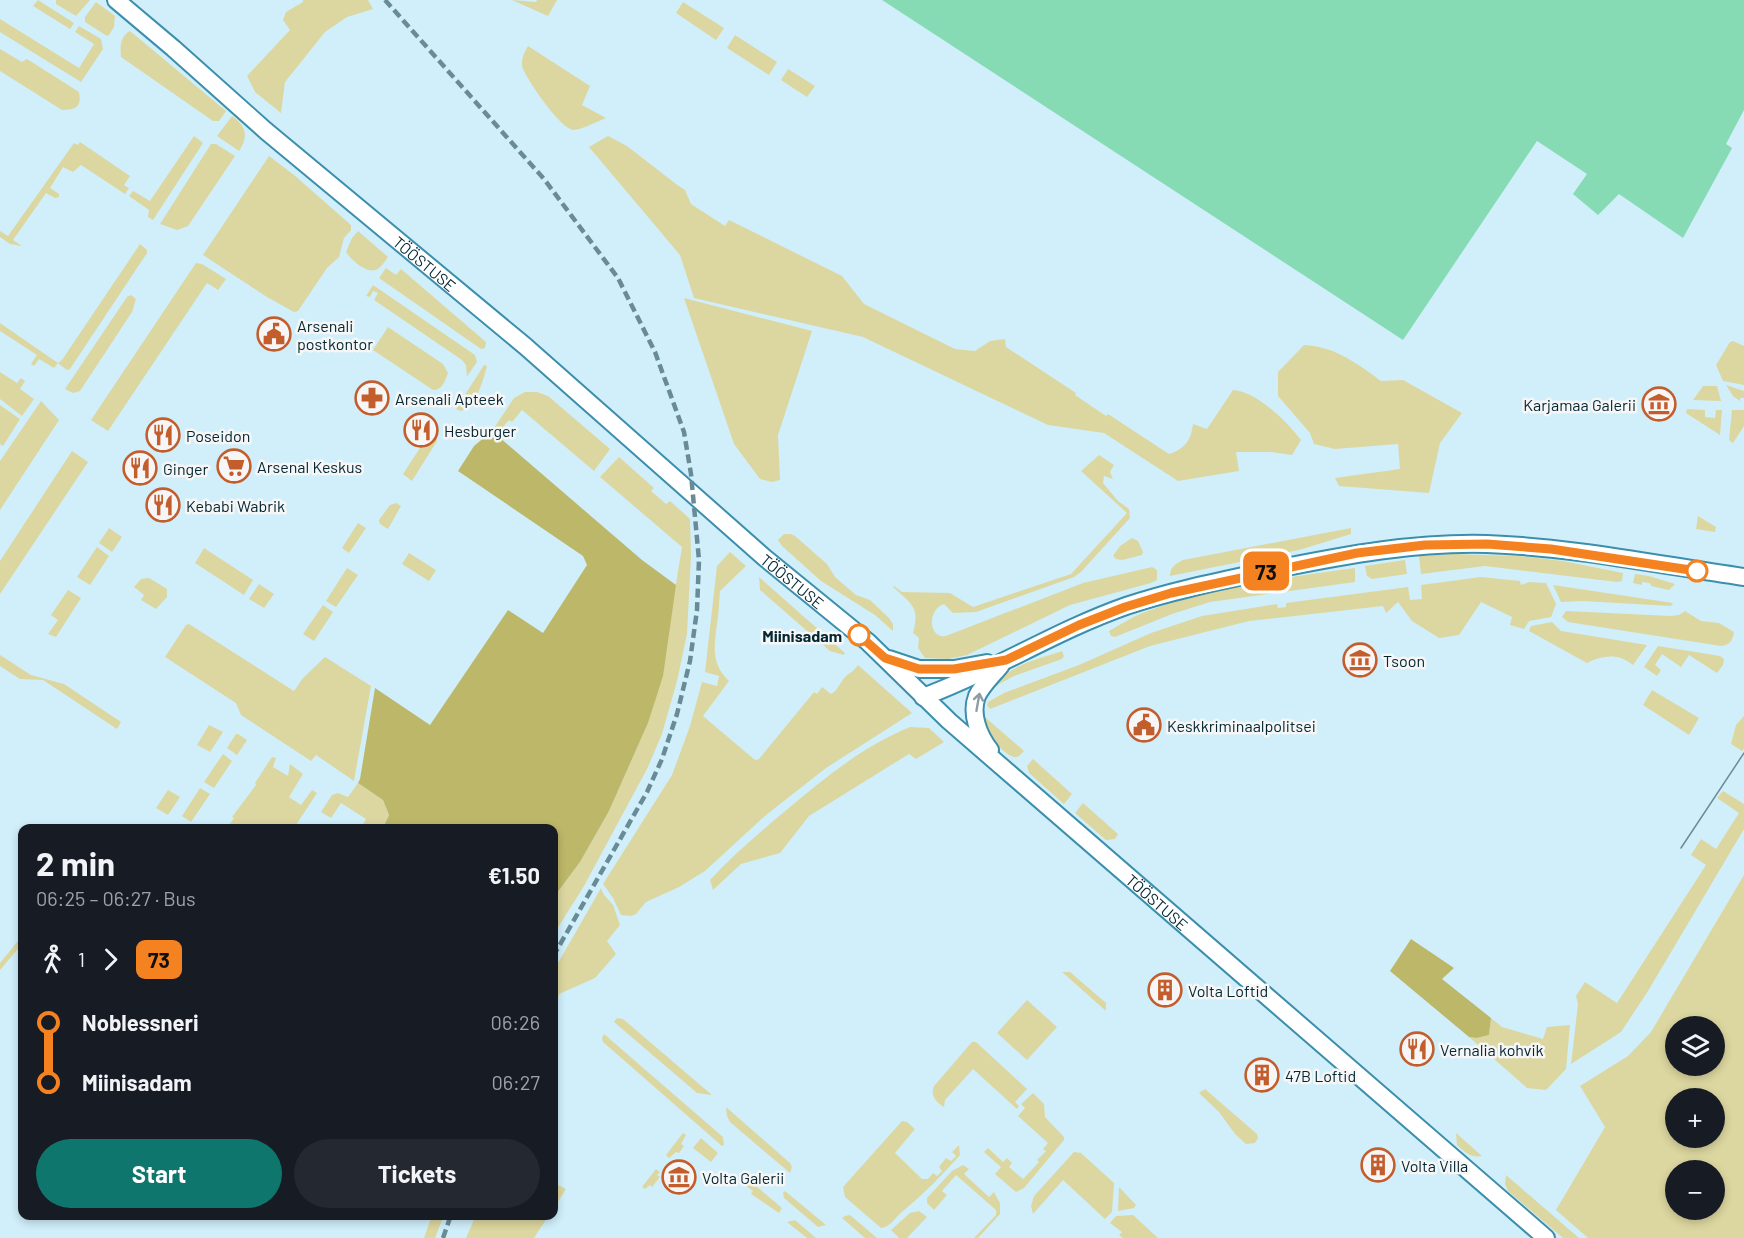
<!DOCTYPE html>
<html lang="en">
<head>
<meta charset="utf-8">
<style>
	:root { --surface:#171b24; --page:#242831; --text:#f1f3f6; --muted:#9ea1a6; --accent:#0f766e }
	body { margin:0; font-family:Barlow,sans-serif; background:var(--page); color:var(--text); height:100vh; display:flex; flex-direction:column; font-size:22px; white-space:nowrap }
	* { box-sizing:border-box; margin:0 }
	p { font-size:20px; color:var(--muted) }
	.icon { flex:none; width:33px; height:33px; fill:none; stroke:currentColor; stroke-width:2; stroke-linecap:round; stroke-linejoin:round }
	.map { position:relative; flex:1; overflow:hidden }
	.details { position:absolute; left:18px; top:824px; width:540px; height:396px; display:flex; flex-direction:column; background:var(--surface); border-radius:12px; box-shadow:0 3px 9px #0003 }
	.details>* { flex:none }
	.badge { padding:0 12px; border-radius:9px; font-size:21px; line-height:39px }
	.tools { position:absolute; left:1665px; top:1016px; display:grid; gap:12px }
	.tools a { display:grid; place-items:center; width:60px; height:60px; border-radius:50%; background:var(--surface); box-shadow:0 3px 9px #0003; font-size:30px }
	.map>.badge { position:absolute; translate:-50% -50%; box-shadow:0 0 0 3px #fff }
	.legs { display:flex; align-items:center; gap:9px; height:66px; padding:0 18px; font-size:20px }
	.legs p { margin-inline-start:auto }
	.headline { display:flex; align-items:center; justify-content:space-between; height:102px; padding:0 18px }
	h1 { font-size:33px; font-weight:700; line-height:45px }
	.cta { display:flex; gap:12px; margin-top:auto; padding:12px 18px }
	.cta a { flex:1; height:69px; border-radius:36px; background:var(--accent); color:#fff; font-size:24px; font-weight:700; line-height:69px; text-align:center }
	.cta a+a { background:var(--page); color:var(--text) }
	ul { padding:0 18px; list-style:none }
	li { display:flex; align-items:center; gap:21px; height:60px; font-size:22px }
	li i { display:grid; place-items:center; width:9px; height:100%; margin:0 8px; background:currentColor }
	li i::after { content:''; width:15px; height:15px; margin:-8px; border:4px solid; border-radius:50%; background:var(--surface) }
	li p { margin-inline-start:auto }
	li:first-child i { background:linear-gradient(#0000 50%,currentColor 0) }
	li:last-child i { background:linear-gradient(currentColor 50%,#0000 0) }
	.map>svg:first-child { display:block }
	.green { fill:#dcd7a0; fill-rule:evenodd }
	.forest { fill:#bdb769 }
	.water { fill:#86dbb5 }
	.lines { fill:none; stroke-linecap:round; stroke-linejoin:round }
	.minor-casing { stroke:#3c8fac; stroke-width:20 }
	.minor { stroke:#fff; stroke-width:16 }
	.tram { stroke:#698b97; stroke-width:1.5 }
	.rail { stroke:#698b97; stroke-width:4.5; stroke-dasharray:9 4.5; stroke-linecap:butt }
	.oneway { stroke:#8d9da3 }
	.line-1-casing { stroke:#fff; stroke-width:14 }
	.line-1 { stroke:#f58220; stroke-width:9 }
	.stop-1-dot { fill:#fff; stroke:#f58220; stroke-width:3 }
	.labels { text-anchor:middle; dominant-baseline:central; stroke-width:5; stroke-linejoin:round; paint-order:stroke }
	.street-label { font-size:16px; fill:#022632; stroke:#f6f6f6 }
	.poi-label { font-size:16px; fill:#022632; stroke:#f6f6f6; text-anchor:start }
	.stop-label { font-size:16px; font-weight:bold; fill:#022632; stroke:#f6f6f6; text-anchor:end }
</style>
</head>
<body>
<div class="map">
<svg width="1744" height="1238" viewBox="0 0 1744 1238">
	<rect width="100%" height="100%" fill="#d0effb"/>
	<!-- green -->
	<path class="green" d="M38 0 74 23 70 29 33 6Z
		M56 0H90L76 16 56 4Z
		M303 0H368L373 9 347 17 325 32 285 82 281 113 255 92 247 76 290 30 283 20 286 12 303 2Z
		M512 0 536 2 537 0H557L548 16Z
		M96 2 115 16 114 27 109 35 107 36 85 22V17Z
		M683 2 724 28 716 40 676 13Z
		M0 19 79 68 94 44 75 32 79 26 101 39 103 49 81 82 0 32Z
		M130 31 226 111 219 121H213L121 57C120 47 120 36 130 31Z
		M735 35 777 62 769 75 727 48Z
		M528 46 590 86 582 105 606 118C598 121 581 130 574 130 561 130 528 81 523 69 520 61 524 53 528 46Z
		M0 49 22 62 27 59 79 92C82 107 76 110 62 110L0 71Z
		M788 69 815 86 807 97 781 80Z
		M232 116C246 126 249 136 239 151L217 136Z
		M194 136 203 143 153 220 148 217 149 210 129 196 133 191 150 201Z
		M608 136 627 146 676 184 685 190 691 204 725 226 729 220 842 276 864 304 955 349 975 351 990 341 1005 339 1006 347 1076 393 1075 395 1106 416 1108 414 1169 454C1185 449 1191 440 1193 424L1207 429 1233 390C1258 392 1287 422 1301 440L1292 455 1271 452H1236L1239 471 1178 481 1104 433 1048 425 863 337 694 298 680 255 589 147Z
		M80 142 130 176 124 185 129 188 125 194 81 165 73 172 63 167 50 188 59 194V197L55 198 46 193 13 240 22 246 10 244 0 237V231L8 236 74 143 78 145Z
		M211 144H216L235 156 188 226 177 230 160 224Z
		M269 156 294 175 351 225V230L344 238 339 257 327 268 298 311 294 312 267 297 203 255Z
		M358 231 388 257C379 270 375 275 360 266 355 262 350 258 346 252L352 238Z
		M140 244 147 250V253L70 369 67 370 58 363 54 368 39 359 34 366 31 364 37 355 0 331V323L58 363 62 360Z
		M196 263 202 264 226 279 218 290 207 283 108 431 91 420Z
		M386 268 396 275 401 269 486 342 485 348 481 349 379 278Z
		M373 285 475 355 477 362 468 375 467 377 466 365 462 360 374 300 378 293 373 291 370 297 366 296Z
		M131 295 136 299 132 312 80 391 73 393 65 389 127 297Z
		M684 298 812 331 778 435 780 480 772 482 760 479 734 444Z
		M388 327 443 364 448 373C445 380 443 390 433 390L373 350Z
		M1733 341 1744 346V385L1723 381 1716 365 1730 342Z
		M1304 345C1334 346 1358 364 1381 381L1403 380 1462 413 1440 443 1429 493 1339 486 1335 478 1400 469 1398 444 1335 449 1314 444 1310 433 1278 396V372Z
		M484 365 487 366C483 380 477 406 461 411L456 409Z
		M0 372 17 383 21 378 25 381 20 389 34 399 22 416 0 399Z
		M1726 385 1744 391V398H1740V401L1733 396Z
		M1703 386H1717L1721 401 1693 400Z
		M525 392H537L548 396 610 449 594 471 522 410 512 422 509 420 496 435 492 431 514 398Z
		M41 401 59 420 0 510V461Z
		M0 405 20 419 3 446 0 444Z
		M1687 409 1705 410V417L1715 418 1716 410H1722L1720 435 1686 413Z
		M1732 410H1744V426L1733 443 1729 440Z
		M431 431 437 438V441L412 481 403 474Z
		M72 451 88 462 0 594V561Z
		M1099 455 1114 465 1110 472 1113 479 1104 476 1103 483 1118 501 1129 509 1130 518 1081 572 1074 577 976 612 953 613 944 604C930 608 927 632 941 636 944 637 948 635 951 634L1083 583 1152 567 1157 570V580L1151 583 1070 605 967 655 948 659 925 658 918 648 919 638 913 633C920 607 912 604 893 587L894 586 902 592 950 593 973 607 1071 574 1127 513 1081 471Z
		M619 457 654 488 651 491 666 504 670 501 690 519 691 556 687 634 677 681 662 734 647 769 584 886 554 934V897L580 862 609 811 648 723 673 602 682 547 600 477Z
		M396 503 401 506 388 529 380 524 379 520 390 505Z
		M1698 516 1716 527 1715 532 1696 529Z
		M358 523 366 528 349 553 342 548Z
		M109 528 122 537 112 552 99 543Z
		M1351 528V534L1299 550 1170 576C1170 567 1175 564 1183 560Z
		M784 534H791L795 536 827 564 835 577 856 595 870 600 889 618 893 624V631L875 615 821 581 782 546 778 540Z
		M1132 538 1138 541 1143 552 1142 555 1122 560 1116 559 1113 556 1120 546Z
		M97 547 109 556 90 585 77 577Z
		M204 548 253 580 244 595 195 563Z
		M730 552 746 566 720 591C719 602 719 613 717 624 714 647 711 664 729 681L703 716 755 760 759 759 814 692 817 694 822 687 831 694C839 690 840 681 847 675 852 672 854 670 858 665L912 713 826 768 766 815 705 871 679 887 646 902 636 914 631 916 621 915 613 898 603 884 672 775 690 726 702 682 717 686 719 676 705 672 717 566Z
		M409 553 436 570 429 581 402 564Z
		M1452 554 1519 556 1563 561 1623 573 1622 581 1617 582 1485 566 1421 574 1419 556Z
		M1405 560 1407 574 1372 579 1367 576 1365 566Z
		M347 568 358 575 336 607 326 601Z
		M1355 568V582L1210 602 1172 614 1115 637 1111 636 1109 631C1120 625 1130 618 1142 613 1205 589 1287 577 1355 568Z
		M1635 574 1649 576 1675 584 1669 590 1651 586 1650 583 1642 582V585L1633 583Z
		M759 577 845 653 844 655 830 651 760 590Z
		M1481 577 1520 581 1521 585 1529 582 1546 583 1556 604 1551 617 1529 621 1524 629 1510 625 1512 617 1481 602 1459 635 1439 638 1412 621 1398 602 1386 613 1383 606 1249 621 1150 646 990 709 987 705 988 702 1004 693 1079 665 1151 633 1202 616 1277 604 1278 608 1286 607V603L1408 587 1410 600 1422 599 1421 585Z
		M149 578 167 589V597L156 609 141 600 144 595 134 587 141 579Z
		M259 584 274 594 264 608 249 599Z
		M1553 585 1673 603 1671 606 1582 601 1561 602Z
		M68 590 81 598 56 637 48 634 58 620 51 615Z
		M323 605 333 612 314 641 303 634Z
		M1566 611 1671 616 1679 615 1685 611 1701 621 1719 623 1734 632C1733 641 1729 645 1721 646L1568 622 1562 617Z
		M1552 622 1561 631 1647 645 1633 665C1619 653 1602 655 1587 663L1529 631 1531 626Z
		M189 624 294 691 303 678 325 657 371 686 354 781 316 755 311 761 241 715 236 703 165 657 186 625Z
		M1658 646 1720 656 1724 659 1723 665 1717 673 1689 655 1681 667 1662 654 1655 665 1661 670 1657 676 1644 667Z
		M1062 651 1064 656 1062 659 1014 676 990 689C1012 664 1032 661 1062 651Z
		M0 655 31 675 64 684 121 722 117 729 43 680 20 679 0 666Z
		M1652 690 1699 718 1689 735 1643 705Z
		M979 712 1024 751C1022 753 1019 757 1016 757 1008 758 993 741 989 735 985 728 982 719 979 712Z
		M1744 716V749L1742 751 1731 744 1736 725Z
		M209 725 223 732 210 752 197 745Z
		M910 727 929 728 944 742 916 759 909 754 896 762 809 816 780 853 741 864 713 890 710 880C733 855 758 834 784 812 822 780 863 746 910 727Z
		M236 734H238L247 740 237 755 227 748Z
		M223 754 232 761 214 788 204 782Z
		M272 757 276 758 273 767 288 776 290 764 303 774 289 797 301 805 312 790 317 793 294 828H227L234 818 232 817 256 785 255 783Z
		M1033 759 1072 794 1064 804 1029 773 1027 766Z
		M358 783 383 800 389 815 383 828H361L366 819 341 803 331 818 321 812 332 795 338 793 348 797Z
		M200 788 210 794 191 822 182 816Z
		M168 790 180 797 168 815 156 808Z
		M1723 791 1744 804V829L1648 991 1621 1032 1571 1064 1578 1004 1576 996 1585 982 1617 1003 1706 865 1691 855 1701 839 1716 849 1739 813 1717 798Z
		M1083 803 1118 834 1115 839 1106 840 1075 813Z
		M1744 875V1238H1588L1556 1210 1605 1127 1580 1086 1628 1056 1651 1032ZM1676 1026H1714V1065H1676ZM1676 1098H1714V1137H1676ZM1676 1170H1714V1209H1676Z
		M601 888 604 895 613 905 620 925 607 941 616 954 595 978 559 994 554 1014V970Z
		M22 936V944L0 970V963Z
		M1062 972H1070L1106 1003V1011Z
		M1027 1000 1057 1027 1027 1060 997 1033Z
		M617 1018 623 1019 712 1095 697 1093 614 1022Z
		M1491 1018 1502 1027 1543 1039 1547 1027 1570 1025 1566 1069 1546 1090 1527 1088 1469 1037 1477 1038 1489 1035Z
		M604 1034 723 1137 724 1145 722 1146 603 1042 602 1038Z
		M972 1042H976L1027 1089 1015 1102 1019 1106 1017 1109 973 1069 945 1100 944 1107C936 1102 930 1096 934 1086Z
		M1205 1089 1257 1134 1258 1138 1255 1143 1246 1144 1235 1134 1219 1112 1199 1093Z
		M1033 1093 1044 1104 1045 1117 1064 1137V1140L1024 1188 1016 1192 995 1174 1001 1167 984 1152 988 1148 1003 1162 1007 1158 1012 1163 1009 1167 1023 1179 1039 1162 1037 1160 1046 1151 1043 1149 1048 1143 1018 1116 1025 1108 1021 1104Z
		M726 1107 790 1163 792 1167 790 1173 730 1122 727 1116Z
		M902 1121 907 1122 915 1129 895 1153 922 1179H928L933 1173 937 1176 942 1171 939 1167 946 1158 951 1161 956 1156 952 1152 959 1145 960 1155C942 1175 924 1194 903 1211 895 1217 891 1227 881 1228L845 1197 843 1187Z
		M683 1133 686 1135 681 1144 684 1146 679 1153 676 1152 669 1158 666 1155Z
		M1456 1133 1482 1156C1471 1158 1465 1152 1457 1145Z
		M701 1138 718 1153 711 1162 693 1148Z
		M1074 1152 1081 1153 1114 1183 1112 1212 1105 1219 1063 1180 1033 1214 1031 1206 1034 1196Z
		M963 1165 969 1169 964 1174 989 1197 994 1192 1000 1203V1214L978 1238H974L996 1215V1210L956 1175 942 1191 947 1195 934 1210 927 1203V1198L952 1171Z
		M656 1169 660 1172 657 1175 660 1177 652 1187 650 1185 645 1189 642 1187Z
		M742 1174 782 1208 779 1213 751 1194 753 1191 738 1180Z
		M1506 1175 1579 1238H1563L1508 1191 1505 1184Z
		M554 1183 566 1189 554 1208Z
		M1119 1187 1136 1205 1134 1208 1118 1211Z
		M785 1191 826 1225 818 1227 784 1198 783 1193Z
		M919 1211 927 1217 907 1238H899L891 1230 910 1213Z
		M432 1215H444L435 1238H424Z
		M476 1215H549L534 1238H466Z
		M850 1215 877 1238H865L842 1218 845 1216Z
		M1133 1215 1158 1238H1123L1119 1235 1122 1232 1110 1223 1116 1216Z
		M795 1220 816 1238H807L787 1222Z"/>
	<!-- forest -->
	<path class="forest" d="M492 431 642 560 676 585 663 676 648 723 609 811 580 862 554 897V828H383L389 815 383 800 358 783 360 779 375 688 430 725 508 610 543 633 587 565 583 556 458 471 474 446Z
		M1411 939 1454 968 1442 979 1491 1018 1489 1035 1477 1038 1469 1037 1390 971Z"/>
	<!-- water -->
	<path class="water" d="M882 0H1744V110L1726 144 1732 148 1731 150 1683 238 1619 194 1598 215 1573 194 1587 174 1537 141 1403 340Z"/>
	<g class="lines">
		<defs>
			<g id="minor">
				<path id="s1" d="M116 0 173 48 266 131 525 346 765 558 868 642 949 721 1546 1238"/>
				<path d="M889 659 919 669H954L987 663"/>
				<path d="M923 697C992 672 1055 631 1126 606 1174 590 1225 580 1276 569 1346 555 1415 542 1487 544 1573 547 1659 565 1744 577"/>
				<path d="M990 750C979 736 970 714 977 696 982 685 994 674 1001 665"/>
			</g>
		</defs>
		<!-- minor casing -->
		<use href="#minor" class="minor-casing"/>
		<!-- minor -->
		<use href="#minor" class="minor"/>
		<!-- tram -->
		<path class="tram" d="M1681 848 1744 753"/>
		<!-- rail -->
		<path class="rail" d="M385 0 544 179 618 278 655 352 684 432 691 474 699 560 697 610 690 661 677 714 662 759 647 792 554 955
			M443 1238 451 1215"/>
	</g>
	<!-- one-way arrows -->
	<defs><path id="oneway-shaft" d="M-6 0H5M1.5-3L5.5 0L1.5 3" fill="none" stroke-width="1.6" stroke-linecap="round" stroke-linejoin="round" transform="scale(1.5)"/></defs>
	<use class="oneway" href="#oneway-shaft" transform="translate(978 702) rotate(-80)"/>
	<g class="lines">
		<defs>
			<path id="line-1" d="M859 635 885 658 919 669H954L1006 660 1079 625 1125 607 1171 593 1357 553 1425 545 1487 544 1551 549 1697 571"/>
		</defs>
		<!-- line-1 casing -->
		<use href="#line-1" class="line-1-casing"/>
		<!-- line-1 -->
		<use href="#line-1" class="line-1"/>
	</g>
	<!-- icons -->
	<defs>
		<symbol id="civic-ring" viewBox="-11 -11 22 22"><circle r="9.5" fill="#f6f6f6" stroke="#c35d2c" stroke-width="1.5"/><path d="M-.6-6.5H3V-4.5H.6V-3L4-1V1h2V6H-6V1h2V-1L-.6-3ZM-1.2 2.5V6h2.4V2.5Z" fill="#c35d2c"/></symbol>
		<symbol id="pharmacy-ring" viewBox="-11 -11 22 22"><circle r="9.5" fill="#f6f6f6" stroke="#c35d2c" stroke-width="1.5"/><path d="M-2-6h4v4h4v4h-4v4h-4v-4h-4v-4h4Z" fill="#c35d2c"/></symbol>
		<symbol id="museum-ring" viewBox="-11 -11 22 22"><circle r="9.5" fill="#f6f6f6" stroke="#c35d2c" stroke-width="1.5"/><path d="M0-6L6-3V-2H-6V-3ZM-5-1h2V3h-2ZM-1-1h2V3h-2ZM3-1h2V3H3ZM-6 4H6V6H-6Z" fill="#c35d2c"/></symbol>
		<symbol id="restaurant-ring" viewBox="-11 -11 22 22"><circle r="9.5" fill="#f6f6f6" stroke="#c35d2c" stroke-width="1.5"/><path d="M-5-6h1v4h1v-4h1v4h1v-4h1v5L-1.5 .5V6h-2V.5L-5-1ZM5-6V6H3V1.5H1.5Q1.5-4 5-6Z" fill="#c35d2c"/></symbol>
		<symbol id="supermarket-ring" viewBox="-11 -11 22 22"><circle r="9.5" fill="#f6f6f6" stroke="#c35d2c" stroke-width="1.5"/><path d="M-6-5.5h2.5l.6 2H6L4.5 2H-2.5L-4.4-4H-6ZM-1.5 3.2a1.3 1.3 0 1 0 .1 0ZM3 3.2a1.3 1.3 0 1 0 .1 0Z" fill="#c35d2c"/></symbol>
		<symbol id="building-ring" viewBox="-11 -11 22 22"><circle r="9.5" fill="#f6f6f6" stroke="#c35d2c" stroke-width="1.5"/><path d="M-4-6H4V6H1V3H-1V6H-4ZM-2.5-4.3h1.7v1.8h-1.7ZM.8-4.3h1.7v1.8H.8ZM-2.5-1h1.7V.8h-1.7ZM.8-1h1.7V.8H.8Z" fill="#c35d2c"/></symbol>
	</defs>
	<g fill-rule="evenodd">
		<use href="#civic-ring" x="255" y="315" width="38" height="38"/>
		<use href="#pharmacy-ring" x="353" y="379" width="38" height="38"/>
		<use href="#museum-ring" x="1640" y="385" width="38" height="38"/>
		<use href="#restaurant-ring" x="402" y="411" width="38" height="38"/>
		<use href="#restaurant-ring" x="144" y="416" width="38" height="38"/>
		<use href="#supermarket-ring" x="215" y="447" width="38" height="38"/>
		<use href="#restaurant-ring" x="121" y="449" width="38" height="38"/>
		<use href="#restaurant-ring" x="144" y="486" width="38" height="38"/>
		<use href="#museum-ring" x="1341" y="641" width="38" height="38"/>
		<use href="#civic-ring" x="1125" y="706" width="38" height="38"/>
		<use href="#building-ring" x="1146" y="971" width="38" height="38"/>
		<use href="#restaurant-ring" x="1398" y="1030" width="38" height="38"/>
		<use href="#building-ring" x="1243" y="1056" width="38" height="38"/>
		<use href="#building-ring" x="1359" y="1146" width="38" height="38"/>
		<use href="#museum-ring" x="660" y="1158" width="38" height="38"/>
	</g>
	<!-- markers -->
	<g class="stop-1-dot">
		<circle cx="1697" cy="571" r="10"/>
		<circle cx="859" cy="635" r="10"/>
	</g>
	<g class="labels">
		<!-- street labels -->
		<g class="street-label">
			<text stroke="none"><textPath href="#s1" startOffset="406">TÖÖSTUSE</textPath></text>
			<text stroke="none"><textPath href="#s1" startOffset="892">TÖÖSTUSE</textPath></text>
			<text stroke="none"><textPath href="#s1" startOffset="1378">TÖÖSTUSE</textPath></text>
		</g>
		<!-- poi labels -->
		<g class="poi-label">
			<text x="297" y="325">Arsenali<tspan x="297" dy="18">postkontor</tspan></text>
			<text x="395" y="398">Arsenali Apteek</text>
			<text x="1636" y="404" text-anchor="end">Karjamaa Galerii</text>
			<text x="444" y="430">Hesburger</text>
			<text x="186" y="435">Poseidon</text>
			<text x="257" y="466">Arsenal Keskus</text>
			<text x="163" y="468">Ginger</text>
			<text x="186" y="505">Kebabi Wabrik</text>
			<text x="1383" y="660">Tsoon</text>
			<text x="1167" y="725">Keskkriminaalpolitsei</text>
			<text x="1188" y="990">Volta Loftid</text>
			<text x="1440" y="1049">Vernalia kohvik</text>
			<text x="1285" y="1075">47B Loftid</text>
			<text x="1401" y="1165">Volta Villa</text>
			<text x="702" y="1177">Volta Galerii</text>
		</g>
		<!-- stop labels -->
		<g class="stop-label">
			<text x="842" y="635">Miinisadam</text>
		</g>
	</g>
</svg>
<div class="tools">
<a><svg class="icon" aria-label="layers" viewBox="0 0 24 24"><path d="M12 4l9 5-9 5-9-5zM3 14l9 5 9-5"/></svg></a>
<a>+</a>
<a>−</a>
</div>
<b class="badge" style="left:1266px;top:571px;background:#f58220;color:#111">73</b>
<section class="details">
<div class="headline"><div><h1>2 min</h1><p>06:25 – 06:27 · Bus</p></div><b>€1.50</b></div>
<div class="legs"><svg class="icon" aria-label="walk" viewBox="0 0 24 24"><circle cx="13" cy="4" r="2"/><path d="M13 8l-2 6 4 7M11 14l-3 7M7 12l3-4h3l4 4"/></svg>1<svg class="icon" aria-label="forward" viewBox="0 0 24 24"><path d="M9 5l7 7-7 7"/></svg><b class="badge" style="background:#f58220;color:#111">73</b></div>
<ul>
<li><i style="color:#f58220"></i><b>Noblessneri</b><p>06:26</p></li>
<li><i style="color:#f58220"></i><b>Miinisadam</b><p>06:27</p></li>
</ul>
<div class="cta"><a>Start</a><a>Tickets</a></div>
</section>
</div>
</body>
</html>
